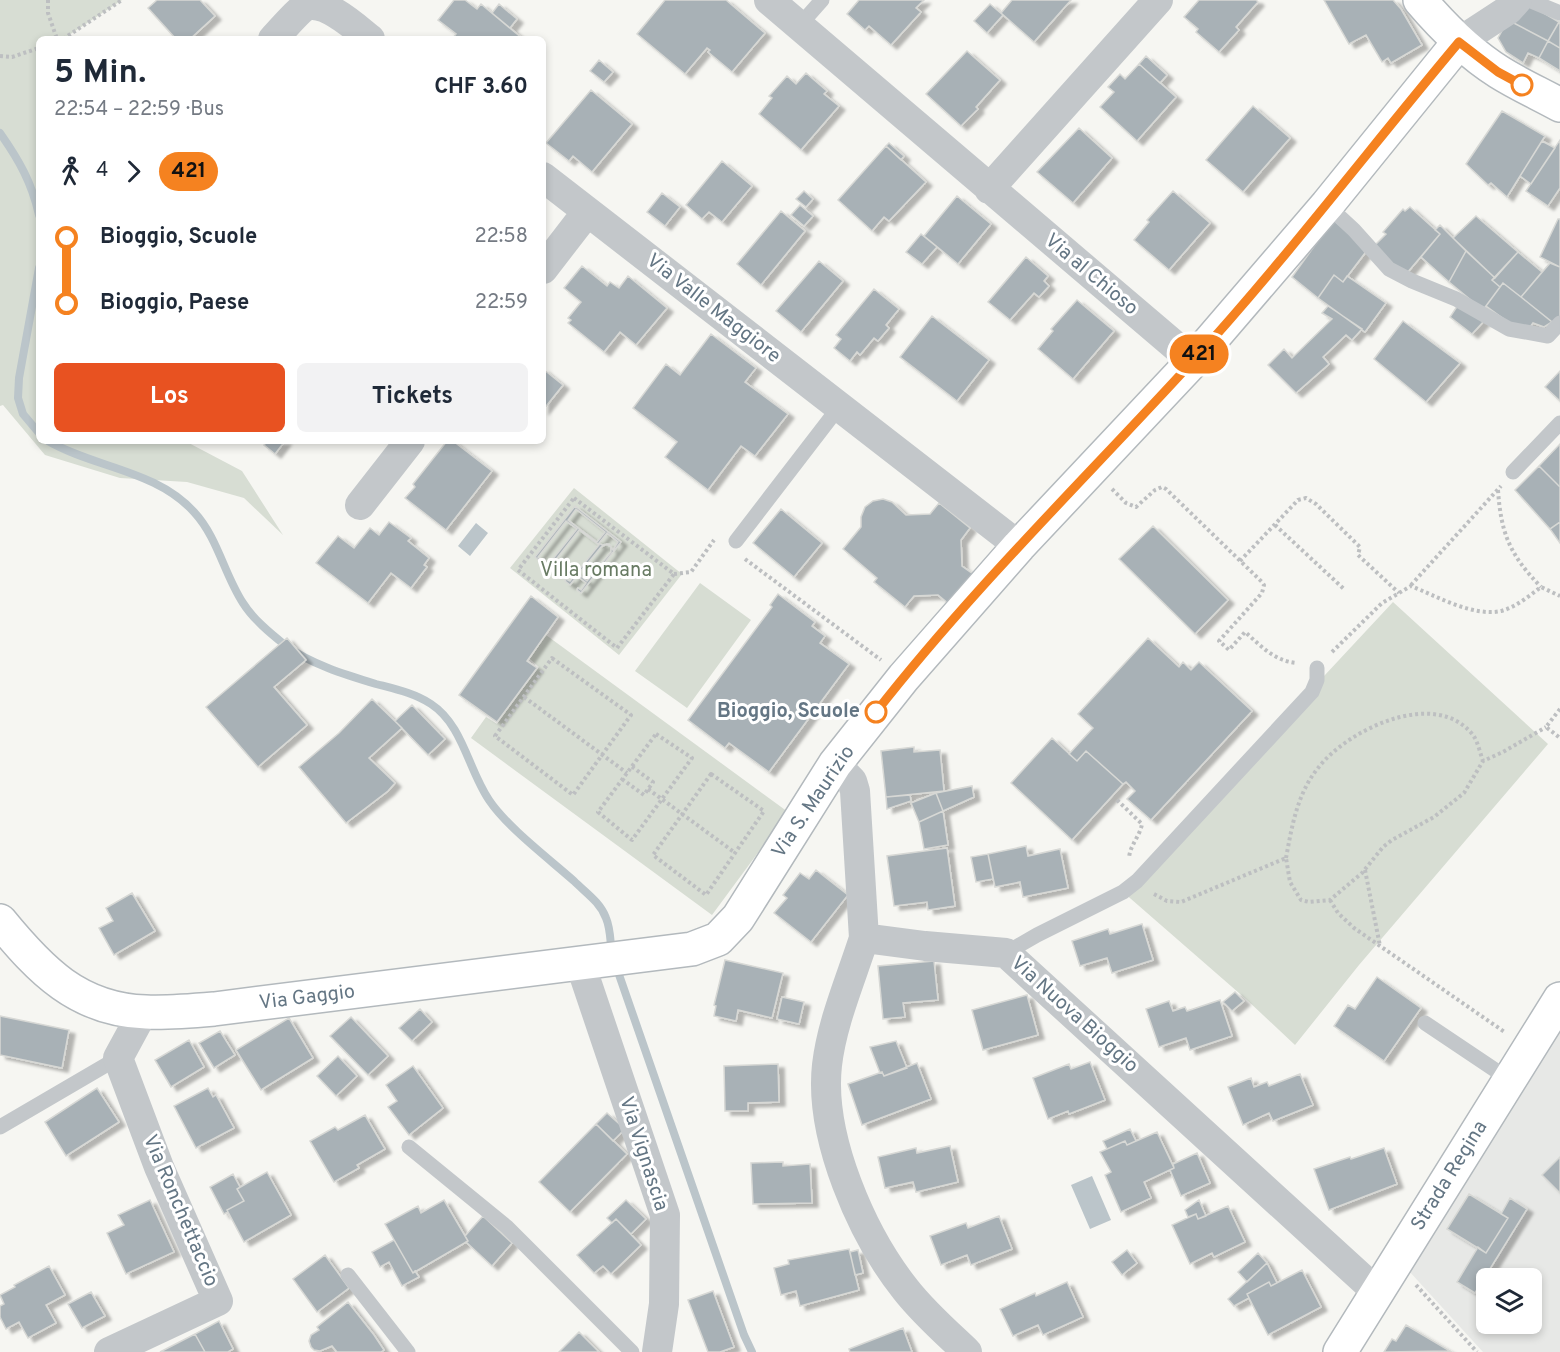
<!DOCTYPE html>
<html lang="de">
<head>
<meta charset="utf-8">
<style>
	:root { --surface:#fff; --page:#f2f2f3; --text:#1f2937; --muted:#747a83; --accent:#e85221 }
	body { margin:0; font-family:Overpass,sans-serif; background:var(--page); color:var(--text); height:100vh; display:flex; flex-direction:column; font-size:22px; white-space:nowrap }
	* { box-sizing:border-box; margin:0 }
	p { font-size:20px; color:var(--muted) }
	.icon { flex:none; width:33px; height:33px; fill:none; stroke:currentColor; stroke-width:2; stroke-linecap:round; stroke-linejoin:round }
	.map { position:relative; flex:1; overflow:hidden }
	.sheet { position:absolute; left:36px; top:36px; width:510px; height:408px; display:flex; flex-direction:column; background:var(--surface); border-radius:9px; box-shadow:0 3px 9px #0003 }
	.sheet>* { flex:none }
	.badge { padding:0 12px; border-radius:20px; font-size:21px; line-height:39px }
	.buttons { position:absolute; left:1476px; top:1268px; display:grid; gap:12px }
	.buttons a { display:grid; place-items:center; width:66px; height:66px; border-radius:9px; background:var(--surface); box-shadow:0 3px 9px #0003; font-size:30px }
	.map>.badge { position:absolute; translate:-50% -50%; box-shadow:0 0 0 3px #fff }
	.legs { display:flex; align-items:center; gap:9px; height:66px; padding:0 18px; font-size:20px }
	.legs p { margin-inline-start:auto }
	.overview { display:flex; align-items:center; justify-content:space-between; height:102px; padding:0 18px }
	h1 { font-size:33px; font-weight:700; line-height:45px }
	.button { display:flex; gap:12px; margin-top:auto; padding:12px 18px }
	.button a { flex:1; height:69px; border-radius:9px; background:var(--accent); color:#fff; font-size:24px; font-weight:700; line-height:69px; text-align:center }
	.button a+a { background:var(--page); color:var(--text) }
	ul { padding:0 18px; list-style:none }
	li { display:flex; align-items:center; gap:21px; height:66px; font-size:22px }
	li i { display:grid; place-items:center; width:9px; height:100%; margin:0 8px; background:currentColor }
	li i::after { content:''; width:15px; height:15px; margin:-8px; border:4px solid; border-radius:50%; background:var(--surface) }
	li p { margin-inline-start:auto }
	li:first-child i { background:linear-gradient(#0000 50%,currentColor 0) }
	li:last-child i { background:linear-gradient(currentColor 50%,#0000 0) }
	.map>svg:first-child { display:block }
	.built { fill:#e7e8e6; fill-rule:evenodd }
	.green { fill:#d7ddd3 }
	.water { fill:#bbc5ca }
	.lines { fill:none; stroke-linecap:round; stroke-linejoin:round }
	.stream { stroke:#bbc5ca; stroke-width:8 }
	.building { fill:#a8b1b6; stroke:#d7d8d5; stroke-width:1.5; fill-rule:evenodd; filter:url(#shadow) }
	.secondary-casing { stroke:#b3b9bd; stroke-width:36 }
	.path { stroke:#bdbfc1; stroke-width:4; stroke-dasharray:3 3; stroke-linecap:butt }
	.lane { stroke:#c3c7ca; stroke-width:15 }
	.street { stroke:#c3c7ca; stroke-width:30 }
	.secondary { stroke:#fff; stroke-width:33 }
	.line-1-casing { stroke:#fff; stroke-width:14 }
	.line-1 { stroke:#f58220; stroke-width:9 }
	.stop-1-dot { fill:#fff; stroke:#f58220; stroke-width:3 }
	.labels { text-anchor:middle; dominant-baseline:central; stroke-width:6; stroke-linejoin:round; paint-order:stroke }
	.street-label { font-size:20px; fill:#647684; stroke:#fff }
	.park-label { font-size:20px; fill:#687b63; stroke:#fff }
	.stop-label { font-size:20px; font-weight:bold; fill:#647684; stroke:#fff; text-anchor:end }
</style>
</head>
<body>
<div class="map">
<svg width="1560" height="1352" viewBox="0 0 1560 1352">
	<defs>
		<filter id="shadow"><feDropShadow dx="6" dy="4" stdDeviation="1.5" flood-color="#0004"/></filter>
	</defs>
	<rect width="100%" height="100%" fill="#f6f6f2"/>
	<!-- built -->
	<path class="built" d="M1560 999V1352H1483L1398 1259ZM1486 1278H1532V1323H1486Z"/>
	<!-- green -->
	<path class="green" d="M0 0H122L63 39H39V116L36 140 39 146V441H185L242 471 283 535 244 498 187 482 120 478 45 455 3 405 0 406Z
		M574 488 682 574 619 655 510 568Z
		M700 583 751 620 687 708 635 671Z
		M1393 602 1548 744 1359 965 1295 1045 1247 1000 1123 892Z
		M546 635 788 812 712 915 471 738 486 717 497 724 539 667 530 659Z"/>
	<!-- water -->
	<path class="water" d="M476 523 488 533 470 556 458 546Z
		M1092 1176 1111 1220 1090 1229 1071 1185Z"/>
	<g class="lines">
		<!-- stream -->
		<path class="stream" d="M0 133C19 160 32 183 39 215
			M39 268 19 378 18 398 23 414 39 433
			M48 441C95 468 156 470 194 512 218 538 224 574 243 603 253 619 270 633 285 645 310 664 346 675 376 684 395 689 414 693 431 704 463 725 468 769 489 800 507 827 548 858 574 881 586 893 600 902 606 918 611 930 610 942 612 954
			M616 966 744 1335 752 1352"/>
	</g>
	<!-- building -->
	<path class="building" d="M157 0H200L215 16 190 39H176L148 8Z
		M454 0H465L477 9 481 4 523 39H452L456 34 438 20Z
		M665 0H726L765 33 732 72 708 52 710 50 707 48 685 74 637 34Z
		M859 0H924L916 8 921 12 891 45 869 26 865 30 847 14Z
		M1012 0H1071L1034 42 1001 13Z
		M1199 0H1256L1258 2 1236 27 1239 30 1219 52 1196 32 1198 29 1184 17Z
		M1324 0H1393L1401 9 1422 45 1391 63 1388 58 1382 62 1366 35 1349 44Z
		M1525 2 1559 22 1548 41 1508 20Z
		M499 4 517 19 510 28 492 13Z
		M990 4 1003 15 987 33 974 21Z
		M1508 20 1548 41 1539 58 1528 53 1523 63 1506 52 1498 38Z
		M1559 22H1560V48L1548 41Z
		M1548 41 1560 48V71L1539 58Z
		M967 51 1000 80 976 107 978 109 961 126 926 94Z
		M1146 56 1167 75 1160 83 1139 64Z
		M599 60 613 72 604 82 590 71Z
		M1139 64 1176 97 1137 141 1100 107 1114 92 1108 87 1120 74 1125 79Z
		M806 73 827 91 824 94 839 106 801 150 759 114 772 98 769 96 787 76 796 84Z
		M591 90 632 124 592 172 573 156 569 161 546 143Z
		M1253 106 1290 138 1243 192 1206 160Z
		M1502 111 1545 136 1507 197 1491 183 1488 185 1466 164Z
		M1079 128 1112 158 1073 203 1037 172Z
		M1560 140V188L1548 206 1526 191Z
		M1542 141 1555 148 1531 184 1520 176Z
		M889 143 904 156 901 160 886 146Z
		M886 146 926 182 889 221 884 217 872 231 838 200Z
		M722 161 752 186 722 222 709 212 702 219 686 205Z
		M804 191 813 199 806 207 796 199Z
		M1173 191 1210 223 1169 270 1134 240 1149 222 1147 220Z
		M662 193 680 207 665 226 647 212Z
		M957 196 991 224 958 264 924 236Z
		M800 205 813 216 804 226 791 215Z
		M1410 207 1440 234 1407 273 1378 255 1373 247 1386 234 1383 232 1403 209 1405 211Z
		M781 211 805 231 761 285 737 264Z
		M1476 216 1518 252 1495 278 1453 238Z
		M1558 219H1560V267L1540 257Z
		M1333 220 1361 242 1365 253 1343 282 1334 275 1318 298 1292 277Z
		M1440 225 1466 251 1449 282 1421 257 1440 234 1435 230Z
		M921 234 937 247 922 264 906 252Z
		M1466 251 1495 278 1492 280 1500 287 1483 310 1449 282Z
		M1518 252 1542 272 1521 297 1503 283 1500 287 1492 280Z
		M1026 257 1048 276 1044 281 1049 286 1039 297 1034 293 1010 320 988 302Z
		M819 261 843 281 801 332 776 311Z
		M1550 263 1560 267V319L1552 322 1521 297Z
		M582 266 607 286 610 282 619 288 628 276 667 308 636 345 620 332 604 352 568 323 571 320 568 318 581 302 564 288Z
		M1334 275 1343 282 1347 276 1386 303 1365 332 1318 298Z
		M1503 283 1521 297 1552 322 1544 327 1533 323 1530 327H1515L1486 306Z
		M874 289 899 309 886 325 889 328 878 341 874 338 860 355 857 352 850 361 834 348 841 339 836 335Z
		M1077 300 1114 331 1073 379 1038 349 1053 331 1051 329Z
		M1458 305 1484 321 1472 334 1450 317Z
		M1328 306 1362 329 1352 340 1346 335 1323 357 1329 364 1296 393 1268 365 1284 349 1292 358 1332 319 1322 313Z
		M932 316 989 360 957 401 900 357Z
		M1403 321 1460 363 1426 402 1374 359Z
		M711 334 756 368 745 382 788 414 755 456 741 446 708 490 665 457 677 442 633 408 666 364 680 375Z
		M543 369 563 385 543 410Z
		M1560 371V401L1545 387Z
		M267 441H285L275 454 264 445Z
		M447 441H453L492 471 446 530 405 498 415 487 413 484Z
		M1560 444V487L1539 466Z
		M1539 466 1560 487V522L1550 529 1515 490Z
		M883 499 892 502 906 515 930 514 939 503 970 528 961 540 962 566 973 574 949 604 938 595 914 596 905 607 874 582 877 578 843 549 861 527V517L865 507 873 501Z
		M575 506 621 542 581 593 577 590 578 588 581 590 586 583 577 576 570 585 565 581 566 579 570 581 599 545 579 530 554 562 552 560 577 529 566 521 538 557 556 571 555 573 535 557ZM576 509 605 532 597 542 568 520ZM607 533 618 542 613 550 609 544 602 545 599 543ZM607 544 611 547V552L587 581 578 574 587 564 590 567 591 566 588 563 601 547Z
		M781 509 822 543 794 577 753 543Z
		M389 522 411 538 408 541 429 558 424 565 427 567 411 588 391 573 368 603 316 563 338 536 354 548 370 528 379 535Z
		M1560 522V543L1550 529Z
		M1153 526 1228 600 1195 634 1119 559Z
		M778 594 815 622 812 626 825 636 820 643 849 664 769 772 729 743 725 748 688 720 772 607 770 605Z
		M531 596 558 617 527 661 537 668 497 722 459 695Z
		M287 638 306 660 274 687 307 725 258 767 206 707Z
		M1148 638 1179 667 1183 662 1191 670 1199 662 1252 711 1151 820 1127 799 1135 791 1126 782 1123 784 1086 751 1077 761 1069 754 1093 728 1078 714Z
		M372 699 402 728 369 758 395 783 388 791 346 823 299 767 339 733Z
		M412 705 445 739 428 755 395 721Z
		M1052 738 1077 761 1086 751 1123 784 1072 840 1011 783Z
		M914 747V752L940 750 944 791 886 797 881 751Z
		M972 786 974 797 943 811 936 793Z
		M936 793 943 811 919 822 911 803Z
		M910 795 911 801 887 809 886 797Z
		M943 811 948 845 924 849 919 822Z
		M1026 846 1028 856 1060 849 1068 888 1023 897 1020 882 995 887 988 854Z
		M947 848 955 906 928 910 927 902 894 906 887 856Z
		M988 854 993 879 976 882 971 857Z
		M816 870 848 895 811 942 774 913 787 898 783 895 800 873 809 879Z
		M132 893 155 931 114 955 99 928 113 921 106 908Z
		M1142 924 1153 960 1112 973 1107 958 1080 966 1072 941 1108 929 1110 934Z
		M725 960 783 973 772 1018 738 1010 736 1021 714 1016 716 1006 714 1005Z
		M934 961 938 1000 903 1003 905 1017 883 1019 878 966Z
		M1377 977 1421 1008 1384 1061 1334 1026 1348 1005 1355 1009Z
		M1235 992 1244 1001 1232 1011 1223 1002Z
		M1027 995 1038 1035 983 1050 972 1010Z
		M782 997 804 1002 799 1024 777 1019Z
		M1220 1000 1232 1036 1190 1050 1186 1038 1159 1047 1146 1009 1169 1001 1173 1011 1185 1007 1187 1011Z
		M420 1009 432 1022 412 1041 399 1028Z
		M0 1016 69 1030 62 1068 0 1055Z
		M351 1017 388 1056 368 1075 330 1036Z
		M289 1018 313 1058 261 1090 236 1050Z
		M220 1031 235 1055 214 1068 199 1043Z
		M189 1040 204 1067 171 1087 155 1060Z
		M896 1041 907 1068 884 1076 882 1072 880 1073 870 1047Z
		M338 1056 357 1076 336 1096 317 1076Z
		M1090 1062 1105 1100 1069 1114 1068 1111 1048 1119 1033 1078 1069 1064 1071 1069Z
		M917 1063 931 1099 862 1125 848 1084 882 1072 884 1076Z
		M778 1064 779 1102 748 1103V1111H725L724 1066Z
		M413 1066 443 1108 409 1135 388 1107 397 1101 386 1085Z
		M1300 1074 1313 1105 1273 1121 1269 1113 1243 1125 1228 1087 1251 1078 1254 1087 1267 1082 1269 1086Z
		M97 1088 119 1122 66 1156 45 1122Z
		M208 1088 213 1097 216 1095 234 1128 196 1148 174 1106Z
		M607 1113 625 1129 613 1141 596 1124Z
		M365 1115 385 1149 357 1165 359 1168 334 1182 310 1141 335 1127 338 1130Z
		M596 1124 627 1154 570 1212 539 1182Z
		M1130 1129 1136 1141 1127 1145 1125 1141 1107 1149 1103 1141Z
		M1157 1132 1174 1168 1144 1182 1151 1198 1121 1212 1105 1175 1111 1172 1100 1152 1125 1141 1127 1145Z
		M950 1146 958 1182 916 1192 913 1182 885 1188 878 1157 916 1148 917 1153Z
		M1384 1148 1397 1184 1329 1210 1314 1169 1350 1157 1351 1159Z
		M1197 1153 1210 1183 1181 1196 1170 1170 1174 1168 1173 1164Z
		M1560 1157V1193L1542 1175Z
		M783 1162V1166L810 1164 812 1203 753 1204 751 1163Z
		M267 1172 291 1215 244 1242 227 1210 244 1201 237 1189Z
		M233 1174 240 1187 237 1189 244 1201 227 1210 228 1212 224 1214 210 1187Z
		M1469 1194 1508 1218 1486 1253 1447 1229Z
		M1510 1198 1527 1209 1475 1293 1457 1282 1478 1247 1486 1253 1508 1218 1501 1214Z
		M150 1200 174 1252 126 1274 107 1233 124 1225 118 1215Z
		M444 1200 468 1241 413 1273 385 1224 418 1206 421 1213Z
		M626 1200 646 1219 631 1234 616 1219 612 1223 607 1218Z
		M1199 1200 1206 1216 1198 1219 1196 1214 1188 1217 1185 1210Z
		M1228 1206 1245 1242 1214 1257 1212 1253 1190 1264 1172 1225 1196 1214 1198 1219Z
		M483 1216 512 1243 492 1266 466 1242 468 1241 465 1236Z
		M999 1216 1012 1249 971 1265 967 1255 941 1265 930 1236 966 1223 968 1228Z
		M616 1219 641 1245 611 1274 603 1266 594 1273 577 1255Z
		M394 1240 413 1273 415 1271 419 1277 402 1286 389 1262 380 1267 372 1252Z
		M849 1249 859 1290 800 1306 796 1291 781 1295 774 1268 789 1264 788 1260Z
		M858 1250 863 1273 855 1275 850 1252Z
		M1127 1250 1137 1263 1122 1275 1112 1262Z
		M1258 1253 1267 1263 1247 1282 1238 1272Z
		M325 1255 349 1288 317 1312 293 1279Z
		M1267 1263 1277 1283 1271 1286 1269 1282 1247 1294 1249 1298 1234 1306 1228 1299Z
		M49 1266 65 1295 46 1305 56 1323 28 1338 19 1322 6 1329 0 1317V1306L4 1304 0 1295 15 1287 14 1285Z
		M1302 1270 1321 1307 1268 1335 1247 1294 1269 1282 1271 1286Z
		M1067 1282 1083 1317 1043 1335 1038 1325 1013 1336 1000 1309 1035 1293 1036 1296Z
		M713 1291 734 1347 720 1352H708L688 1300Z
		M91 1292 105 1316 82 1328 68 1304Z
		M348 1302 374 1335 384 1350 381 1352H337L332 1346 320 1351 314 1350 311 1347 309 1341 311 1335 319 1330 317 1327Z
		M219 1321 233 1349 228 1352H205L195 1334Z
		M1406 1325 1450 1351 1384 1352 1392 1339 1396 1341Z
		M903 1328 912 1352H850L849 1349Z
		M579 1332 599 1352H559Z
		M195 1334 205 1352H160Z"/>
	<g class="lines">
		<defs>
			<path id="secondary" d="M1420 0C1443 27 1469 53 1499 72 1518 84 1540 94 1560 105
				M0 921C40 970 78 1010 146 1012 168 1013 191 1011 214 1009L692 949 718 939 738 918 835 764 904 677 1019 546 1193 361 1327 205 1459 42
				M1340 1352 1560 999"/>
		</defs>
		<!-- secondary casing -->
		<use href="#secondary" class="secondary-casing"/>
		<!-- path -->
		<path class="path" d="M48 0V13L57 39
			M63 39 122 0
			M0 56 12 57 39 48
			M1112 489 1126 503 1136 507 1155 490 1162 487 1166 489 1262 582 1264 585 1262 593 1219 641 1229 650 1245 632C1261 646 1274 661 1297 663
			M1498 490C1501 534 1510 555 1541 587
			M574 498 674 574 617 648 518 570Z
			M1275 525 1345 590
			M745 559 881 660
			M1240 561 1298 500 1306 498 1316 504 1360 547 1358 555 1399 593
			M674 574 691 572 714 540
			M1411 585 1501 486
			M1332 652 1382 603 1411 586C1436 596 1473 617 1501 611 1516 607 1529 596 1541 587L1560 596
			M552 658 631 715 573 795 495 736Z
			M524 697 627 773
			M1560 709 1546 727 1560 738
			M656 734 692 758 632 840 598 812Z
			M711 774 764 811 706 895 653 855Z
			M622 779 644 795 653 782 631 766
			M648 789 734 852
			M1117 800 1142 824C1140 836 1130 845 1129 858
			M1286 858C1292 826 1297 794 1318 768 1347 730 1435 687 1473 735 1478 742 1480 753 1483 761
			M1365 870 1380 946
			M1154 894 1167 901 1181 902 1286 858 1290 882 1301 900 1309 902 1330 900 1362 873 1383 847 1392 840 1434 817 1464 793 1483 761 1503 752 1546 727
			M1330 900 1338 913 1354 928 1506 1033
			M1416 1285 1477 1352"/>
		<!-- lane -->
		<path class="lane" d="M1529 0 1560 13
			M799 26 822 0
			M1327 205 1354 230 1389 269 1412 281 1456 299 1509 329 1548 336 1560 323
			M1513 472 1560 423
			M736 541 839 407
			M1006 953 1037 935 1123 892 1137 881 1312 692 1317 680V668
			M1425 1023 1510 1080
			M0 1127 118 1058
			M409 1147 507 1227 632 1352
			M348 1275 408 1352"/>
		<!-- street -->
		<path class="street" d="M769 0 1193 361
			M273 39C281 31 298 10 306 6 326 0 355 27 370 39
			M1459 42 1508 10 1517 0
			M543 177 1019 546
			M989 189 1158 0
			M543 269 587 212
			M360 505 410 441
			M835 764 852 781 855 791 864 938
			M580 963 665 1215 664 1304 657 1352
			M109 1352 218 1301 159 1167 118 1058 143 1012
			M967 1352C946 1332 924 1313 906 1290 862 1235 819 1137 827 1065 832 1022 851 979 864 938L925 946 1006 953 1377 1292"/>
		<!-- secondary -->
		<use href="#secondary" class="secondary"/>
	</g>
	<g class="lines">
		<defs>
			<path id="line-1" d="M876 712C973 588 1086 478 1192 362 1286 259 1370 148 1459 42L1498 72 1522 85"/>
		</defs>
		<!-- line-1 casing -->
		<use href="#line-1" class="line-1-casing"/>
		<!-- line-1 -->
		<use href="#line-1" class="line-1"/>
	</g>
	<!-- markers -->
	<g class="stop-1-dot">
		<circle cx="1522" cy="85" r="10"/>
		<circle cx="876" cy="712" r="10"/>
	</g>
	<g class="labels">
		<!-- street labels -->
		<g class="street-label">
			<text transform="translate(1091 275) rotate(40)">Via al Chioso</text>
			<text transform="translate(713 309) rotate(38)">Via Valle Maggiore</text>
			<text transform="translate(814 802) rotate(-56)">Via S. Maurizio</text>
			<text transform="translate(307 998) rotate(-7)">Via Gaggio</text>
			<text transform="translate(1074 1015) rotate(42)">Via Nuova Bioggio</text>
			<text transform="translate(643 1154) rotate(72)">Via Vignascia</text>
			<text transform="translate(1450 1176) rotate(-58)">Strada Regina</text>
			<text transform="translate(180 1211) rotate(67)">Via Ronchettaccio</text>
		</g>
		<!-- park labels -->
		<g class="park-label">
			<text x="596" y="571">Villa romana</text>
		</g>
		<!-- stop labels -->
		<g class="stop-label">
			<text x="860" y="712">Bioggio, Scuole</text>
		</g>
	</g>
</svg>
<div class="buttons">
<a><svg class="icon" aria-label="layers" viewBox="0 0 24 24"><path d="M12 4l9 5-9 5-9-5zM3 14l9 5 9-5"/></svg></a>
</div>
<b class="badge" style="left:1199px;top:354px;background:#f58220;color:#111">421</b>
<section class="sheet">
<div class="overview"><div><h1>5 Min.</h1><p>22:54 – 22:59 · Bus</p></div><b>CHF 3.60</b></div>
<div class="legs"><svg class="icon" aria-label="walk" viewBox="0 0 24 24"><circle cx="13" cy="4" r="2"/><path d="M13 8l-2 6 4 7M11 14l-3 7M7 12l3-4h3l4 4"/></svg>4<svg class="icon" aria-label="forward" viewBox="0 0 24 24"><path d="M9 5l7 7-7 7"/></svg><b class="badge" style="background:#f58220;color:#111">421</b></div>
<ul>
<li><i style="color:#f58220"></i><b>Bioggio, Scuole</b><p>22:58</p></li>
<li><i style="color:#f58220"></i><b>Bioggio, Paese</b><p>22:59</p></li>
</ul>
<div class="button"><a>Los</a><a>Tickets</a></div>
</section>
</div>
</body>
</html>
